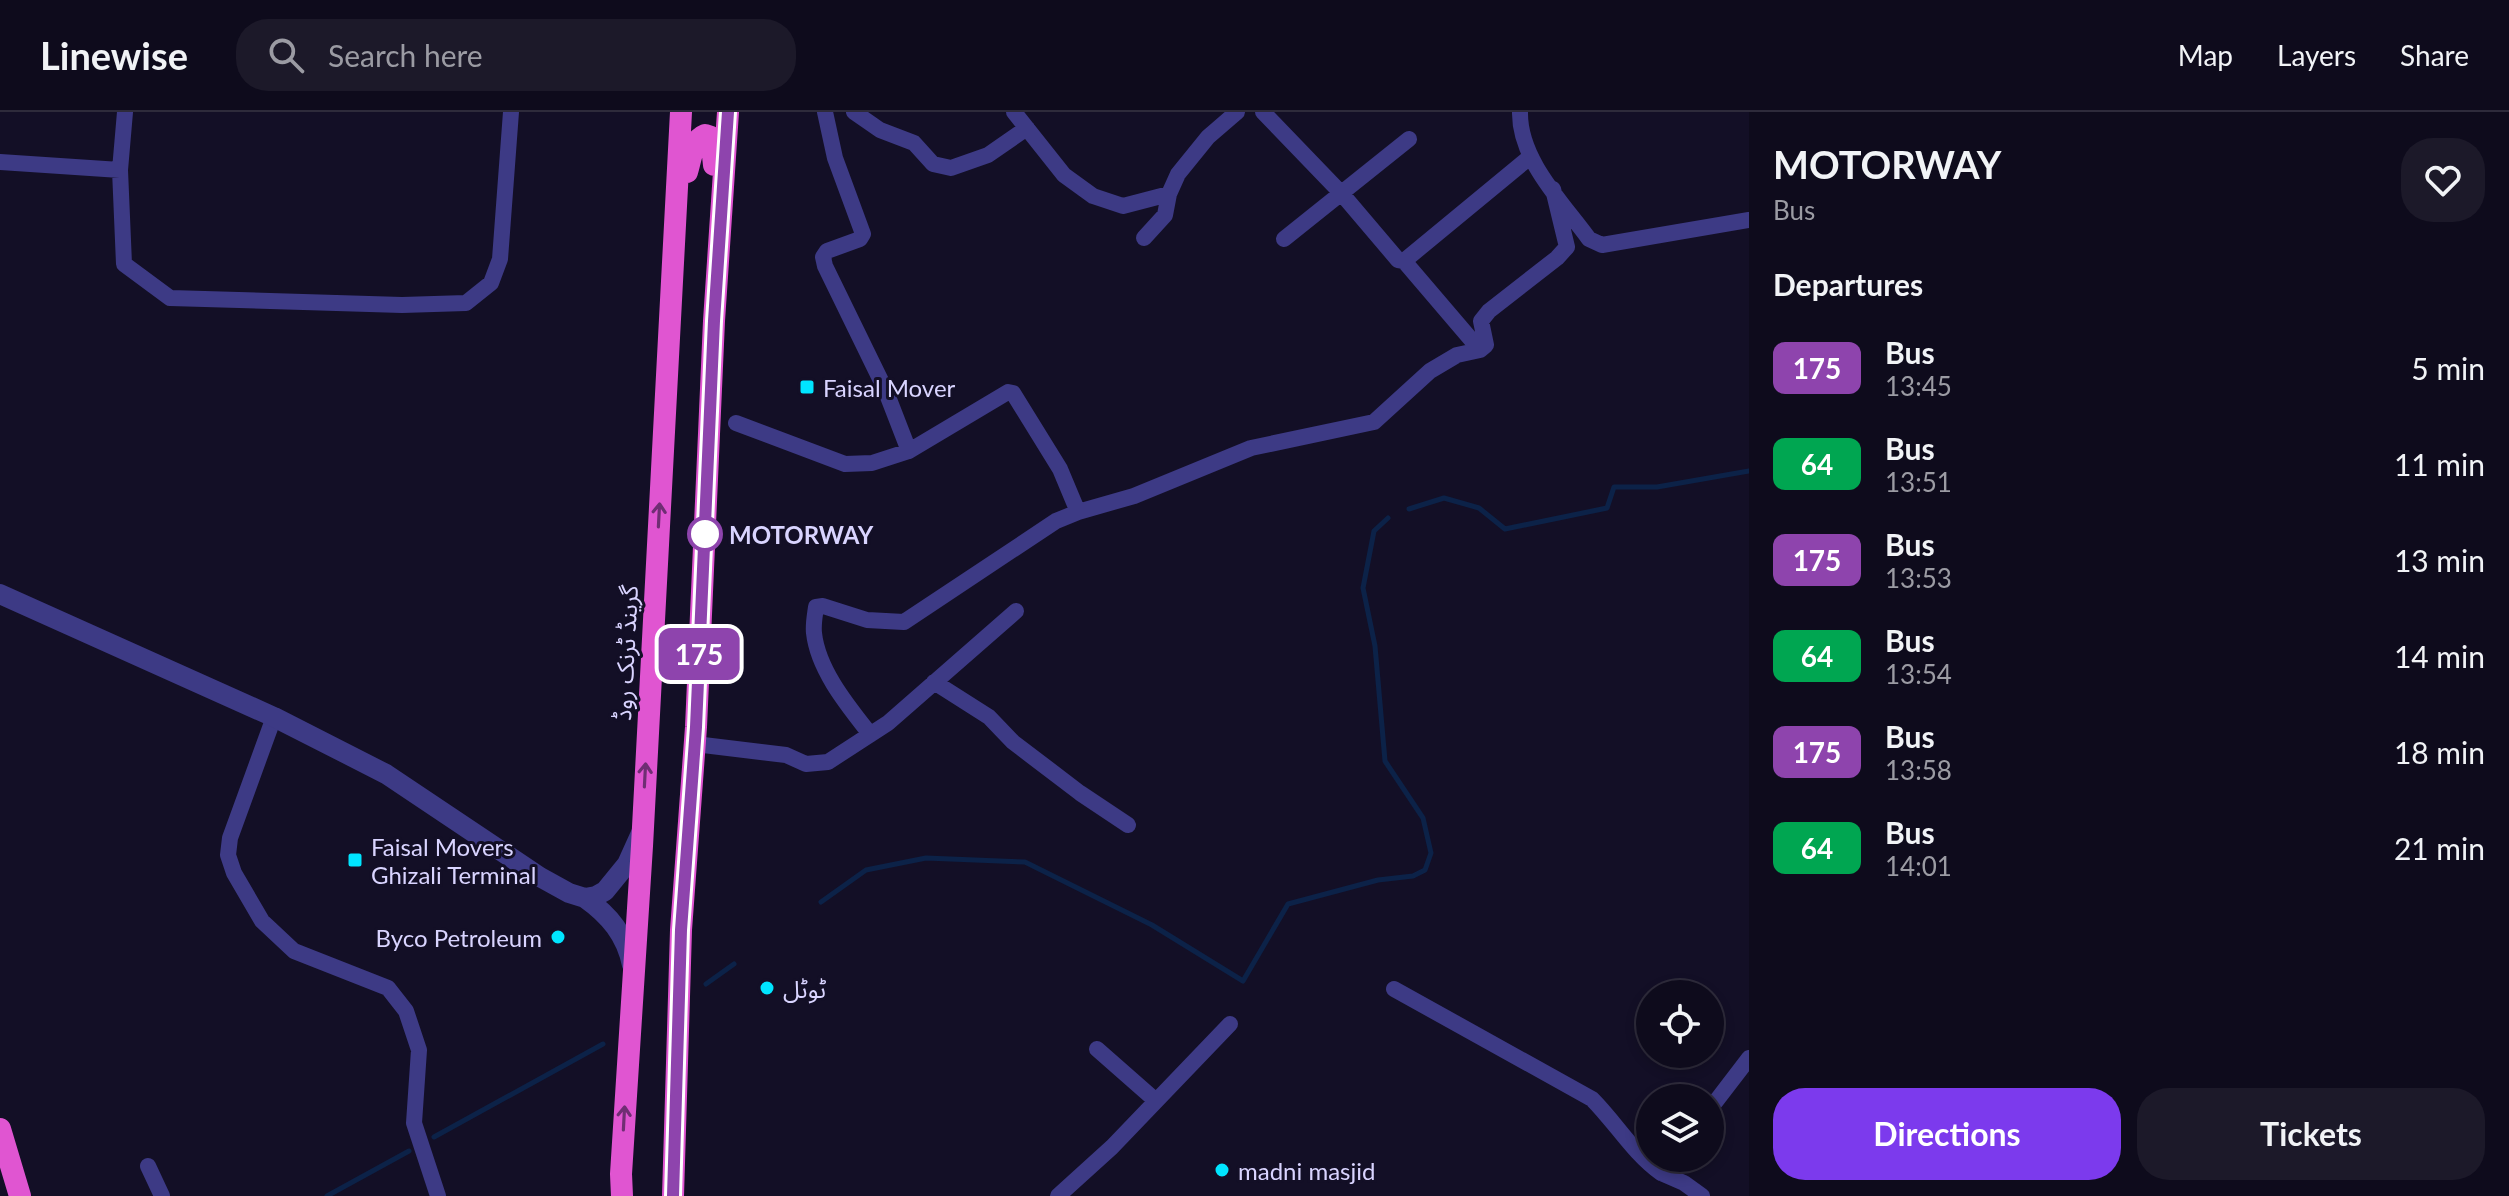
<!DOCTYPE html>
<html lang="en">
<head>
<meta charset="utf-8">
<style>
	:root { --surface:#0e0b1c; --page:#1c1929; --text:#f1f3f6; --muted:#9b9ba3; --line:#2e2b3b; --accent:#7c3aed }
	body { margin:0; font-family:Lato,"Noto Sans Arabic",sans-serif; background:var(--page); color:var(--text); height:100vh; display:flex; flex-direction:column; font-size:30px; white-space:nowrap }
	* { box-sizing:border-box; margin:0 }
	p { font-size:26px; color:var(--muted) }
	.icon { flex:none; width:44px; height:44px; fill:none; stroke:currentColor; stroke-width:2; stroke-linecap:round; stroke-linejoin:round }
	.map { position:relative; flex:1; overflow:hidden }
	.sheet { display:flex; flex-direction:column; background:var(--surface); width:760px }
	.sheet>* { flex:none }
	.badge { padding:0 16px; border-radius:12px; font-size:28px; line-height:52px }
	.buttons { position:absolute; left:1636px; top:868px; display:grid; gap:16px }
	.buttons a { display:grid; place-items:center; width:88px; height:88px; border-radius:50%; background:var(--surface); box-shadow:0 4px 12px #0003,0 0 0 2px var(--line); font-size:40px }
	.map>.badge { position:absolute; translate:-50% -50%; box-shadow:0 0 0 4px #fff }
	h2 { padding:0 24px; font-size:30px; line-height:72px }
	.round { display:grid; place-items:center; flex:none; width:84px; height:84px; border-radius:32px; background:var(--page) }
	.overview { display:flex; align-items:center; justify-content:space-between; height:136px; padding:0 24px }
	h1 { font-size:38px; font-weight:700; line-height:60px }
	.cta { display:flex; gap:16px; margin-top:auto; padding:16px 24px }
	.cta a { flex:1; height:92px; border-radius:32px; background:var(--accent); color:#fff; font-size:32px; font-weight:700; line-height:92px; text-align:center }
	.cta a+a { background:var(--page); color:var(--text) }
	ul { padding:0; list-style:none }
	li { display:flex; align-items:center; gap:24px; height:96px; padding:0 24px }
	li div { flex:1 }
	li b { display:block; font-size:30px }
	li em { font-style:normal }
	li .badge { min-width:88px; font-weight:700; text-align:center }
	header { display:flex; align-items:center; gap:48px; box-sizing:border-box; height:112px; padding:0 40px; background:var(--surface); border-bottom:2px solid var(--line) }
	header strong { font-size:38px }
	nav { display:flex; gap:44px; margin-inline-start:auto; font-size:28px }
	.search { width:560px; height:72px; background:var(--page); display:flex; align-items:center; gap:20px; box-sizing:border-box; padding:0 28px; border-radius:32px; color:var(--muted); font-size:30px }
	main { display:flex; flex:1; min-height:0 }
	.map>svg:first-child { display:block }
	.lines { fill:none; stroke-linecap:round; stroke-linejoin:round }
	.stream { stroke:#0c2248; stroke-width:5 }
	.minor { stroke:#3d3a85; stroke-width:16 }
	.tertiary { stroke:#3d3a85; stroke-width:20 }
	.trunk { stroke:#e055d1; stroke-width:22 }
	.oneway { stroke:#6f2e73 }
	.line-casing { stroke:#fff; stroke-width:18 }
	.line { stroke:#8e44ad; stroke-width:12 }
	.poi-dot { fill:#00e5ff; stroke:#130f26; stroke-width:3 }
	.stop-dot { fill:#fff; stroke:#8e44ad; stroke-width:4 }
	.labels { text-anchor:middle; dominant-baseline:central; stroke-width:6; stroke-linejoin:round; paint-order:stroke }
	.poi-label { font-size:24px; fill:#d9d4ff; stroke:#130f26; text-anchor:start }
	.stop-label { font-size:24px; font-weight:bold; fill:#d9d4ff; stroke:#130f26; text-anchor:start }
	.street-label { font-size:24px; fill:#d9d4ff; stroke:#130f26 }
</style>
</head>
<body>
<header>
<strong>Linewise</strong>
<div class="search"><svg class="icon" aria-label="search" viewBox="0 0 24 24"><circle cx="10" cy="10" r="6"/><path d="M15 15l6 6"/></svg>Search here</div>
<nav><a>Map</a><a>Layers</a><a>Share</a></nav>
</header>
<main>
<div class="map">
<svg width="1749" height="1084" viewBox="0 0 1749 1084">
	<rect width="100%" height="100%" fill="#130f26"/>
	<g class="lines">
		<!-- stream -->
		<path class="stream" d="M1409 397 1444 386 1479 396 1505 417 1607 396 1614 375H1657L1749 359
			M821 790 866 758 926 746 1025 750 1152 813 1243 869 1288 792 1378 768 1413 764 1425 758 1431 741 1423 706 1385 649 1375 534 1363 476 1374 419 1388 406
			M706 872 734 852
			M434 1025 603 932
			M327 1084 409 1039"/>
		<!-- minor -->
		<path class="minor" d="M125 0 120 58 124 152 170 186 402 193 466 191 491 171 500 147 511 0
			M825 0 835 46 863 122 860 127 827 139 823 145 825 154 885 277 909 339
			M854 0 880 18 914 31 933 52 951 56 988 43 1027 16
			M1014 0 1064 63 1093 84 1123 94 1169 82
			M1263 0 1342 82 1398 148 1404 149 1530 45
			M1520 0C1519 48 1563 91 1589 127L1602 133 1749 108
			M0 50 120 58
			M1144 126 1165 103 1169 82 1178 62 1208 25 1237 0
			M1284 127 1409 27
			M1404 149 1480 238
			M736 311 845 352 872 351 909 339 1008 280 1013 281 1060 357 1078 400 1134 384 1251 336 1374 310 1430 259 1457 243 1480 238 1486 233 1481 209 1489 199 1557 146 1567 135 1553 77
			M934 570 989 605 1013 630 1080 681 1128 713
			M274 605 230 726 228 743 234 761 262 809 294 839 388 876 406 899 419 938 414 1011 438 1084
			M870 622C848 594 818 558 814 521 813 512 815 503 816 495L823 494 867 508 904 510 1056 409 1078 400
			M695 632 786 643 806 652 828 650 888 611 1016 499
			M1394 877 1592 987C1616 1011 1633 1041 1661 1061
			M1097 937 1155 988
			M1710 997 1749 946
			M1673 1046 1661 1061 1684 1071 1702 1084
			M148 1054 162 1084
			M1058 1084 1112 1035 1230 912"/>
		<!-- tertiary -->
		<path class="tertiary" d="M0 482 274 605 386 662 540 765 569 781 585 786 596 784 605 779 627 752 641 721
			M585 786C609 803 626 823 632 853"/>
		<!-- trunk -->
		<path class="trunk" d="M687 60C691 48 692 28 705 23L711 25 714 53
			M0 1017 20 1084
			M622 1084 621 1062 642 734 681 0
			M673 1084 681 818 696 615 714 209 728 0"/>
	</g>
	<!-- one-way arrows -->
	<defs><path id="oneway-shaft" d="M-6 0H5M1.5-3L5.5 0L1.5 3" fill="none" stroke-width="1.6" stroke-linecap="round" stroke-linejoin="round" transform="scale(2)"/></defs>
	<g class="oneway">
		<use href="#oneway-shaft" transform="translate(659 403) rotate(-87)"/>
		<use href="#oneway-shaft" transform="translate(645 663) rotate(-87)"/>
		<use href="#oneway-shaft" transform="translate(624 1006) rotate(-87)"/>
	</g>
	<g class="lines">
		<defs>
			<path id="line" d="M673 1084 681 818 696 615 714 209 728 0"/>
		</defs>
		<!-- line casing -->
		<use href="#line" class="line-casing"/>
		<!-- line -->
		<use href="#line" class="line"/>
	</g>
	<!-- markers -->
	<g class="poi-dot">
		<rect x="799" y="267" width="16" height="16" rx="4"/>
		<rect x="347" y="740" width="16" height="16" rx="4"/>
		<circle cx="558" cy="825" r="8"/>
		<circle cx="767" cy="876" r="8"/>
		<circle cx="1222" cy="1058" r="8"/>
	</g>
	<circle class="stop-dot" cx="705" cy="422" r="16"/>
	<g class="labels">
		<!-- poi labels -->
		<g class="poi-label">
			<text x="823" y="275">Faisal Mover</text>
			<text x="371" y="734">Faisal Movers<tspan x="371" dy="28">Ghizali Terminal</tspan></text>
			<text x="542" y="825" text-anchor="end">Byco Petroleum</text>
			<text x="783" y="876">ٹوٹل</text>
			<text x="1238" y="1058">madni masjid</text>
		</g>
		<!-- stop labels -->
		<g class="stop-label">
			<text x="729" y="422">MOTORWAY</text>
		</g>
		<!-- street labels -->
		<g class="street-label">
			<text transform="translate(625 541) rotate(-87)">گرینڈ ٹرنک روڈ</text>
		</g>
	</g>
</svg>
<div class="buttons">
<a><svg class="icon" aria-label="locate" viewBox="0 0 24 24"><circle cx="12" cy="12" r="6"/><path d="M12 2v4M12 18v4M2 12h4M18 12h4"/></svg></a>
<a><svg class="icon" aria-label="layers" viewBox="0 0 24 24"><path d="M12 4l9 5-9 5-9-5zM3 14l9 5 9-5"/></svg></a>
</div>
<b class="badge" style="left:699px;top:542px;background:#8e44ad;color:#fff">175</b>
</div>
<section class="sheet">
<div class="overview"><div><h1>MOTORWAY</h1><p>Bus</p></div><a class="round"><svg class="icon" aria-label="heart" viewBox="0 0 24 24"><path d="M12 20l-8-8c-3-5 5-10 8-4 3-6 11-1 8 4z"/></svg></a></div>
<h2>Departures</h2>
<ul>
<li><span class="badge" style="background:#8e44ad;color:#fff">175</span><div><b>Bus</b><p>13:45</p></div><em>5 min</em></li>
<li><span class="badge" style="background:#00a651;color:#fff">64</span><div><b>Bus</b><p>13:51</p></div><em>11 min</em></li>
<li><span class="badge" style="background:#8e44ad;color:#fff">175</span><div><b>Bus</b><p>13:53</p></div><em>13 min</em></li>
<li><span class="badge" style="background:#00a651;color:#fff">64</span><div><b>Bus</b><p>13:54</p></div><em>14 min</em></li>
<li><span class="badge" style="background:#8e44ad;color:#fff">175</span><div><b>Bus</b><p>13:58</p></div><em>18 min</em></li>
<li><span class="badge" style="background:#00a651;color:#fff">64</span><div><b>Bus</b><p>14:01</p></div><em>21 min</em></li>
</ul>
<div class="cta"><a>Directions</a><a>Tickets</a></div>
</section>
</main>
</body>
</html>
